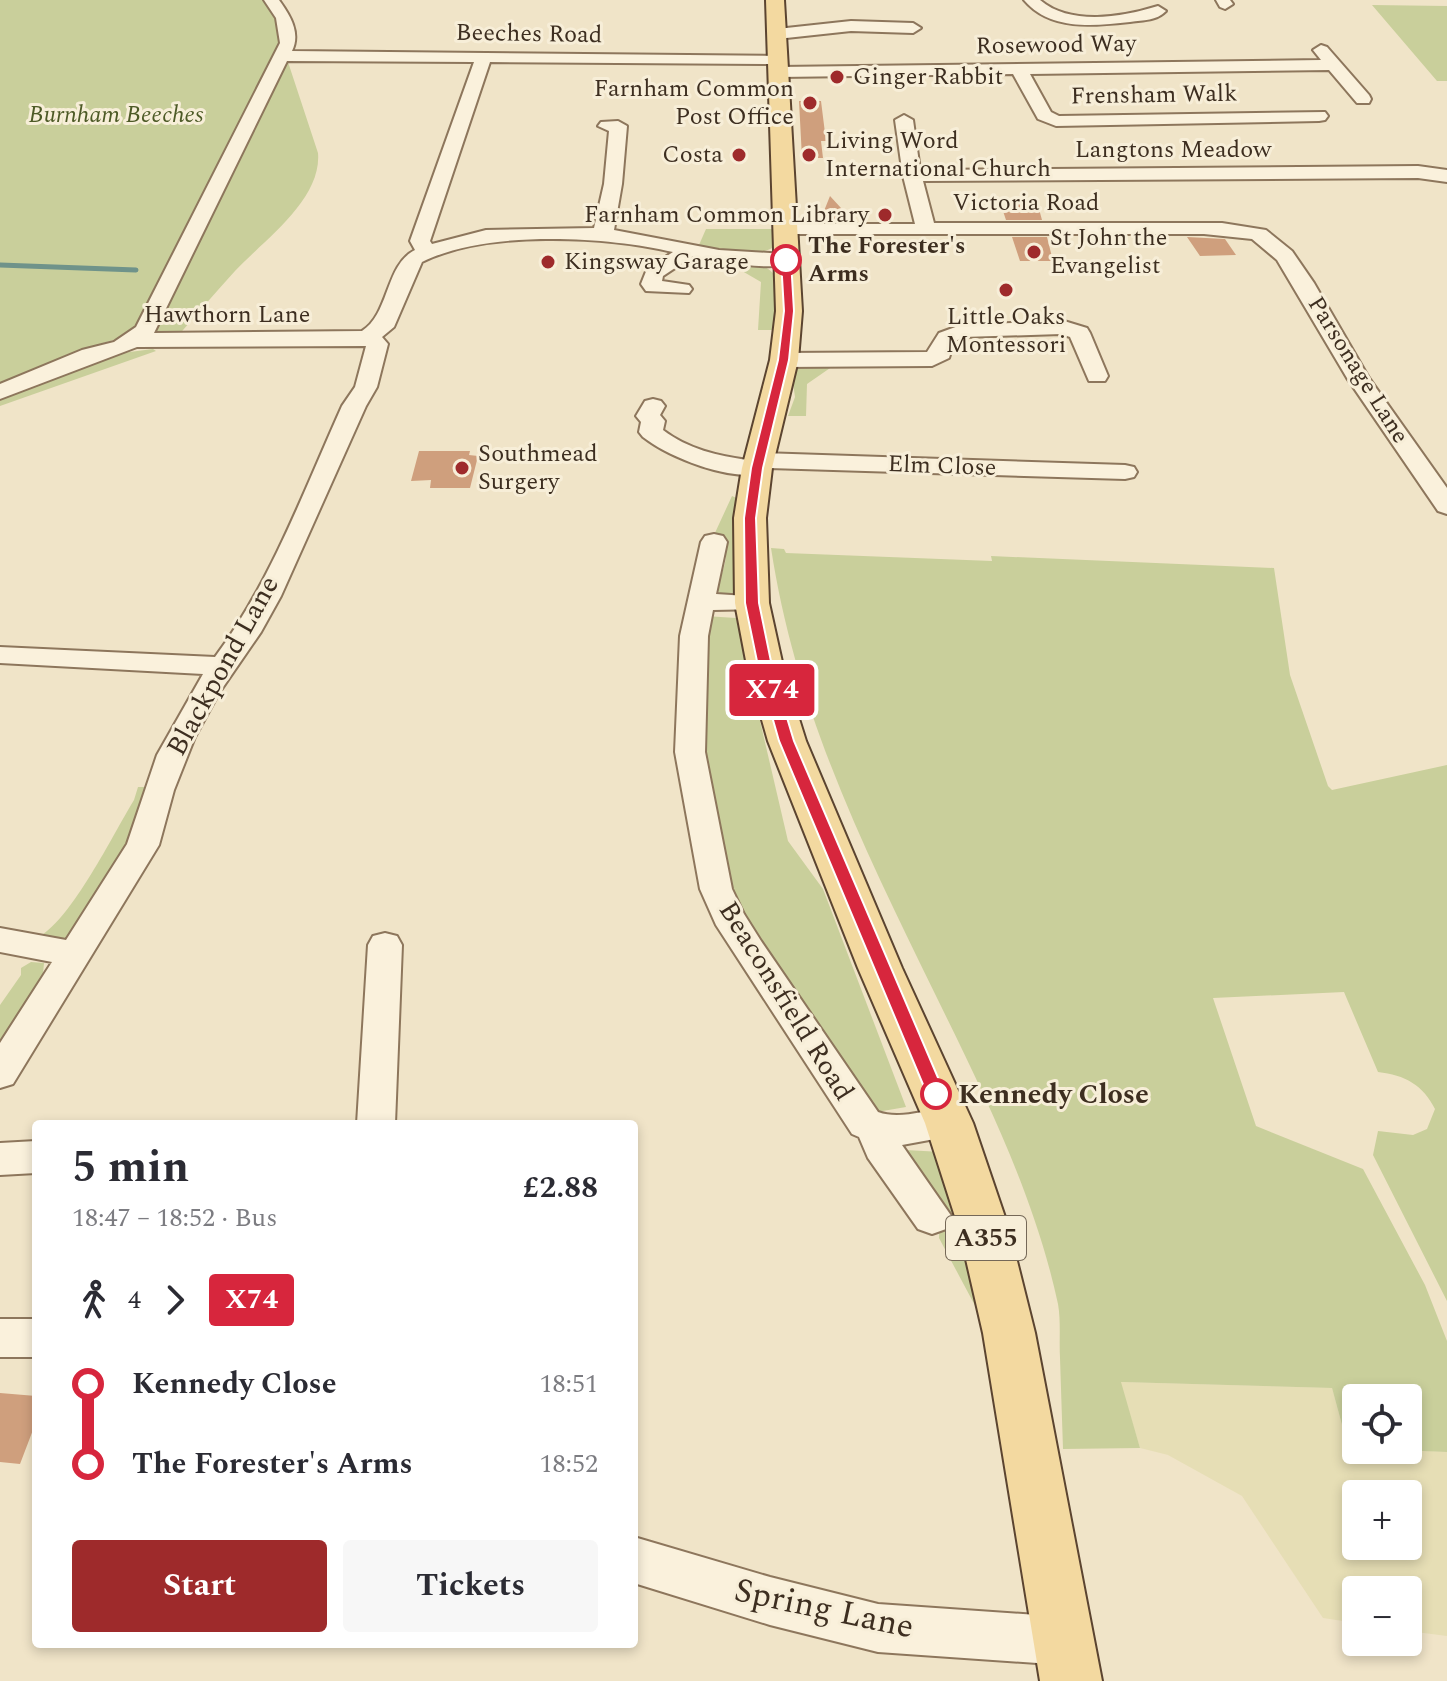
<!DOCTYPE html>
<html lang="en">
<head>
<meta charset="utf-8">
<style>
	:root { --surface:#fff; --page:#f7f7f7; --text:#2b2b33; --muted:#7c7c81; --accent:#9e2a2b }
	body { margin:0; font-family:Spectral,serif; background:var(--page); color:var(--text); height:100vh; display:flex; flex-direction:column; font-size:30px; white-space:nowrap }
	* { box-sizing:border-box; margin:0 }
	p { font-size:26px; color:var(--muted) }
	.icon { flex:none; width:44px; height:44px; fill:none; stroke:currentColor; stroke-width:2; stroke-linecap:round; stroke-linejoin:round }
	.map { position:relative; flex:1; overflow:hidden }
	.panel { position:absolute; left:32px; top:1120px; width:606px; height:528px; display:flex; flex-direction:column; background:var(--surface); border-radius:8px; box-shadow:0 4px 12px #0003 }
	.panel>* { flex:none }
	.badge { padding:0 16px; border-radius:6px; font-size:28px; line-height:52px }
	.buttons { position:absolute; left:1342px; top:1384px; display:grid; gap:16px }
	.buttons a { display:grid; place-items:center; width:80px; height:80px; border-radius:8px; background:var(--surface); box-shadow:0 4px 12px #0003; font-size:40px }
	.map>.badge { position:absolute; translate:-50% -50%; box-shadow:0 0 0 4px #fff }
	.legs { display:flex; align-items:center; gap:12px; height:88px; padding:0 40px; font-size:26px }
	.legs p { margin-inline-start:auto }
	.head { display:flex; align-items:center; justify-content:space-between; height:136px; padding:0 40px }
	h1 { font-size:44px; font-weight:700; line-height:60px }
	.primary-button { display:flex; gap:16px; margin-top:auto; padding:16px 40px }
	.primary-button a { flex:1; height:92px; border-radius:8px; background:var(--accent); color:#fff; font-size:32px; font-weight:700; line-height:92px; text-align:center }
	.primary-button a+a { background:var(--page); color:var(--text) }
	ul { padding:0 40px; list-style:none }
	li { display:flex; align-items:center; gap:28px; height:80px; font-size:30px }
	li i { display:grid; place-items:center; width:12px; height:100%; margin:0 10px; background:currentColor }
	li i::after { content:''; width:20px; height:20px; margin:-10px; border:6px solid; border-radius:50%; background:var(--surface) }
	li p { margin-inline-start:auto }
	li:first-child i { background:linear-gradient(#0000 50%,currentColor 0) }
	li:last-child i { background:linear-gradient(currentColor 50%,#0000 0) }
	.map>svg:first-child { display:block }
	.farmland { fill:#e6deb5; fill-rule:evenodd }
	.green { fill:#c9cf9b }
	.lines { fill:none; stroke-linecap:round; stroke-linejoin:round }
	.stream { stroke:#6f938a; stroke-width:5 }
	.building { fill:#cf9f7d }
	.minor-casing { stroke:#8d765c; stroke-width:4 }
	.major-casing { stroke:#5b4430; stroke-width:4 }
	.minor { fill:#faf1dc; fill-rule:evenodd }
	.major { fill:#f3d9a0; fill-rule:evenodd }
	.line-1 { fill:#d7263d; stroke:#fff; stroke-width:2 }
	.poi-dot { fill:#9e2a2b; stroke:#f7eed8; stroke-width:3 }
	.stop-1-dot { fill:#fff; stroke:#d7263d; stroke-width:4 }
	.labels { text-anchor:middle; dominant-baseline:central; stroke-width:6; stroke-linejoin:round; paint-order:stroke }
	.far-street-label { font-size:24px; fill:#3d2e20; stroke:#f7eed8 }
	.far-poi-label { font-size:24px; fill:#3d2e20; stroke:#f7eed8; text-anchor:start }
	.far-park-label { font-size:24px; font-style:italic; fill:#4d5a26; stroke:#f7eed8 }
	.far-stop-label { font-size:24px; font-weight:bold; fill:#3d2e20; stroke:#f7eed8; text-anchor:start }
	.shield { fill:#f7eed8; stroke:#756857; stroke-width:2 }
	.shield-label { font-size:26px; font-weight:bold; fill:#3d2e20 }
	.street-label { font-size:28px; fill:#3d2e20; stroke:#f7eed8 }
	.stop-label { font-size:28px; font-weight:bold; fill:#3d2e20; stroke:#f7eed8; text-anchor:start }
	.near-street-label { font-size:34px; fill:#3d2e20; stroke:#f7eed8 }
</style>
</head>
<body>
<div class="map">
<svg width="1447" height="1681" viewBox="0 0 1447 1681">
	<rect width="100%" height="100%" fill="#f0e4c8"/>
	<!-- farmland -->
	<path class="farmland" d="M1120 1382 1332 1388 1348 1447 1447 1452V1636L1408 1631V1590H1356V1623L1323 1618 1242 1496 1168 1455 1140 1448ZM1356 1494H1408V1546H1356Z"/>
	<!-- green -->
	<path class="green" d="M0 0H267L278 20 280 45 138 332 66 355 0 386Z
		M1372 5 1447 6V81H1437Z
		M287 59 318 153C322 200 263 241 235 271 215 293 196 315 177 337L153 334Z
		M706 229H774V247C754 258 719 256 699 245Z
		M690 257C713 257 762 255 775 276V330H758L761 282 730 264 682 263Z
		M153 349 156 351 0 406V395L106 355Z
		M811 363 833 366 807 384 806 416H788L795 397 792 376 798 367Z
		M732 496 741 500V588L734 594H722L716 590C722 572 736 546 714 535Z
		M771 548 784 549 786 553 992 561 991 556 1274 568 1290 675 1328 786 1332 790 1447 765V1301L1373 1155 1378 1131 1413 1135 1427 1129 1435 1109C1423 1085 1405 1075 1378 1072L1344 992 1213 998 1256 1126 1363 1169 1425 1285 1447 1341V1452L1398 1450H1408V1398H1356V1448L1348 1447 1332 1388 1121 1382 1140 1448 1063 1449C1062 1419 1061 1389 1060 1358 1059 1341 1061 1321 1058 1304 1035 1197 986 1098 938 1000 865 850 797 716 771 548Z
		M705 616 736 618 788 841 823 889 906 1107 871 1113 745 924 710 822 699 705Z
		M138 787H151L123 857 75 934 56 941 39 937C73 917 112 836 134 800Z
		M31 962 44 963 42 985 0 1052V1005L21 975V968Z
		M905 1150 942 1152 988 1330 939 1238 940 1220Z"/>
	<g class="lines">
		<!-- stream -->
		<path class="stream" d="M0 265 136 270"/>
	</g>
	<!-- building -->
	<path class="building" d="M799 101H821L826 141H821L823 158H802Z
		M830 196 852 220 820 221Z
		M1020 204 1021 208 1039 209 1042 220H1006L1001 205Z
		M1012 237H1047L1053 261H1020Z
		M1187 237 1225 239 1236 255 1200 256Z
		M419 451H470L469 455 478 456 470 488H430L431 480 411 481Z
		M0 1393 36 1396V1422L20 1464 0 1462Z"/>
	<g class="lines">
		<defs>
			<path id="minor" d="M264 0H279C290 15 301 33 292 51L783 56 785 59 777 64 490 62 430 241 432 244 486 230 594 228 604 184 609 131 598 126 601 122 618 121 627 126 622 184 614 230 719 250 786 254 796 260C783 274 713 261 693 256L663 276 662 281 689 285 692 289 689 293 646 291 641 284 647 269 673 252C604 236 486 230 422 262L394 327 382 337 388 344 377 387 366 406 281 596 261 632 219 693 195 737 174 790 159 845 13 1084 0 1088V1043L52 962 0 952V928L66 940 127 844 157 755 203 674 0 663V647L215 657C271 582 304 490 342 406L355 387 366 346 137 347 0 399V384L82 350 114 342 136 327 280 43 276 18ZM287 61 474 62 410 241 415 250C385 265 390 313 362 331L154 333Z
				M1024 0H1040C1070 26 1123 17 1158 6L1166 11C1156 21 1144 20 1130 22 1094 26 1050 31 1024 0Z
				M1216 0H1230L1233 4 1225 9 1220 7Z
				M851 21 913 23 921 28 913 33 851 31 777 39 769 34 777 29Z
				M1321 45 1327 47 1369 95 1371 99 1369 103H1357L1329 70 1030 74 1051 112 1059 116 1325 112 1328 116 1325 120 1319 121 1056 126 1038 119 1013 74 779 77 771 72 779 67 1321 60 1313 50Z
				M904 115 913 120 920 170 1418 166 1447 170V182L1418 178 923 181 934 223H1222L1266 230 1292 251 1314 283 1369 378 1447 488V514L1438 511 1347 378 1277 260 1252 239 1204 234H780L777 230 787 224H915L903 176 895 120Z
				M1064 321 1087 328 1090 333 1108 376 1105 381H1089L1070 337 1061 334 963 337 954 342 949 358 932 366 784 367 773 360 784 353 927 352 939 333 961 325Z
				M653 399 661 401 665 406 660 415 665 421 663 430C688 449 718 456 748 460L751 455 760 453 1125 465 1134 467 1137 472 1134 477 1125 479 769 468 766 473C731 482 670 458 643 437L639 432 641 422 636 416 645 401Z
				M714 534 723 536 727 542 716 594 762 597 766 603 762 609 713 610 708 636 705 752 732 889 744 914 761 941 878 1112C906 1122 935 1103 962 1112L968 1123 962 1134 902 1145 952 1217 946 1229 932 1234 918 1229 868 1158 859 1137 852 1134 716 925 700 889 675 752 680 636 701 542 705 536Z
				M385 933 397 936 402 945 395 1124H357L368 945 373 936Z
				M36 1141V1173L0 1175V1143Z
				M0 1319H36V1357H0Z
				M634 1537 770 1577 878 1604 1065 1617 1082 1624 1089 1641 1082 1658 1065 1665 878 1652 770 1625 634 1583Z"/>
			<path id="major" d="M766 0H784L802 311 798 360 772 468 766 518 769 603 784 671 806 741 902 968 973 1123 1009 1229 1035 1333 1102 1681H1040L983 1333 959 1229 925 1123 858 968 768 741 748 671 735 603 734 518 742 468 770 360 776 311Z"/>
		</defs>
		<!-- minor casing -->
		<use href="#minor" class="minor-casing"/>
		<!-- major casing -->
		<use href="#major" class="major-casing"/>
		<!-- minor -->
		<use href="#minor" class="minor"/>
		<!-- major -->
		<use href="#major" class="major"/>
	</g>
	<!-- line-1 -->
	<path class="line-1" d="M786 257 791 260 794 311 789 360 763 468 756 518 759 603 773 671 794 741 945 1094 936 1101 927 1094 779 741 759 671 745 603 744 518 751 468 778 360 784 311 781 260Z"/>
	<!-- markers -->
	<g class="poi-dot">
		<circle cx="837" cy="77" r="8"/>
		<circle cx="810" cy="103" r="8"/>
		<circle cx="739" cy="155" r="8"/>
		<circle cx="809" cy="155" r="8"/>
		<circle cx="885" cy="215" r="8"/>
		<circle cx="1034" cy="252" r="8"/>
		<circle cx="548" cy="262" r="8"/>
		<circle cx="1006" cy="290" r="8"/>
		<circle cx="462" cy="468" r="8"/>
	</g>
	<g class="stop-1-dot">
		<circle cx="786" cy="260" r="14"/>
		<circle cx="936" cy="1094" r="14"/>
	</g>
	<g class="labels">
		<!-- far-street labels -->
		<g class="far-street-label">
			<text transform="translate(529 34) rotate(1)">Beeches Road</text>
			<text transform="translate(1056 45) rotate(-1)">Rosewood Way</text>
			<text transform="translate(1154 95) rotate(-1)">Frensham Walk</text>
			<text x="1173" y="150">Langtons Meadow</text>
			<text x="1026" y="203">Victoria Road</text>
			<text x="227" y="315">Hawthorn Lane</text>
			<text transform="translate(1358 370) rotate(58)">Parsonage Lane</text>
			<text transform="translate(942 466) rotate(2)">Elm Close</text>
		</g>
		<!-- far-poi labels -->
		<g class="far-poi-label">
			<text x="853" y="77">Ginger Rabbit</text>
			<text x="794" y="89" text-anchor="end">Farnham Common<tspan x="794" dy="28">Post Office</tspan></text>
			<text x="825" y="141">Living Word<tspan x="825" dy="28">International Church</tspan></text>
			<text x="723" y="155" text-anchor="end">Costa</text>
			<text x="869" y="215" text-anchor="end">Farnham Common Library</text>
			<text x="1050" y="238">St John the<tspan x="1050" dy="28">Evangelist</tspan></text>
			<text x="564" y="262">Kingsway Garage</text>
			<text x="1006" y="317" text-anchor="middle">Little Oaks<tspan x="1006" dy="28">Montessori</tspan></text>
			<text x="478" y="454">Southmead<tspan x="478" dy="28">Surgery</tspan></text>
		</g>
		<!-- far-park labels -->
		<g class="far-park-label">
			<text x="116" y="115">Burnham Beeches</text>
		</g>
		<!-- far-stop labels -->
		<g class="far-stop-label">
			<text x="808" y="246">The Forester's<tspan x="808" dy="28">Arms</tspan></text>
		</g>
		<!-- shield labels -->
		<rect class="shield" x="946" y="1216" width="80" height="44" rx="6"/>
		<g class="shield-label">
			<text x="986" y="1238">A355</text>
		</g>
		<!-- street labels -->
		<g class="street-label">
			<text transform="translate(223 666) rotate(-61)">Blackpond Lane</text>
			<text transform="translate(786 1001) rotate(58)">Beaconsfield Road</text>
		</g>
		<!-- stop labels -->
		<g class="stop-label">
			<text x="958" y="1094">Kennedy Close</text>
		</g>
		<!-- near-street labels -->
		<g class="near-street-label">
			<text transform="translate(824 1609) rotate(12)">Spring Lane</text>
		</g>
	</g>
</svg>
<div class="buttons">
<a><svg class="icon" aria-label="locate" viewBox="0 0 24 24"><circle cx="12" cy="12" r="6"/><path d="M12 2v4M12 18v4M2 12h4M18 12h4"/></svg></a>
<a>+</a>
<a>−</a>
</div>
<b class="badge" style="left:772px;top:690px;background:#d7263d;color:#fff">X74</b>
<section class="panel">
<div class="head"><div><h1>5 min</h1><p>18:47 – 18:52 · Bus</p></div><b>£2.88</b></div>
<div class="legs"><svg class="icon" aria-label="walk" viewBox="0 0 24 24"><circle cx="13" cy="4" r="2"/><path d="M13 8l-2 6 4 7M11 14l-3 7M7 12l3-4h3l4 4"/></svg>4<svg class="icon" aria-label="forward" viewBox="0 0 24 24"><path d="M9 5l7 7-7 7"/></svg><b class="badge" style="background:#d7263d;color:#fff">X74</b></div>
<ul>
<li><i style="color:#d7263d"></i><b>Kennedy Close</b><p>18:51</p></li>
<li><i style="color:#d7263d"></i><b>The Forester's Arms</b><p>18:52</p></li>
</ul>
<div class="primary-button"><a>Start</a><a>Tickets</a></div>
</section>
</div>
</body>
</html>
